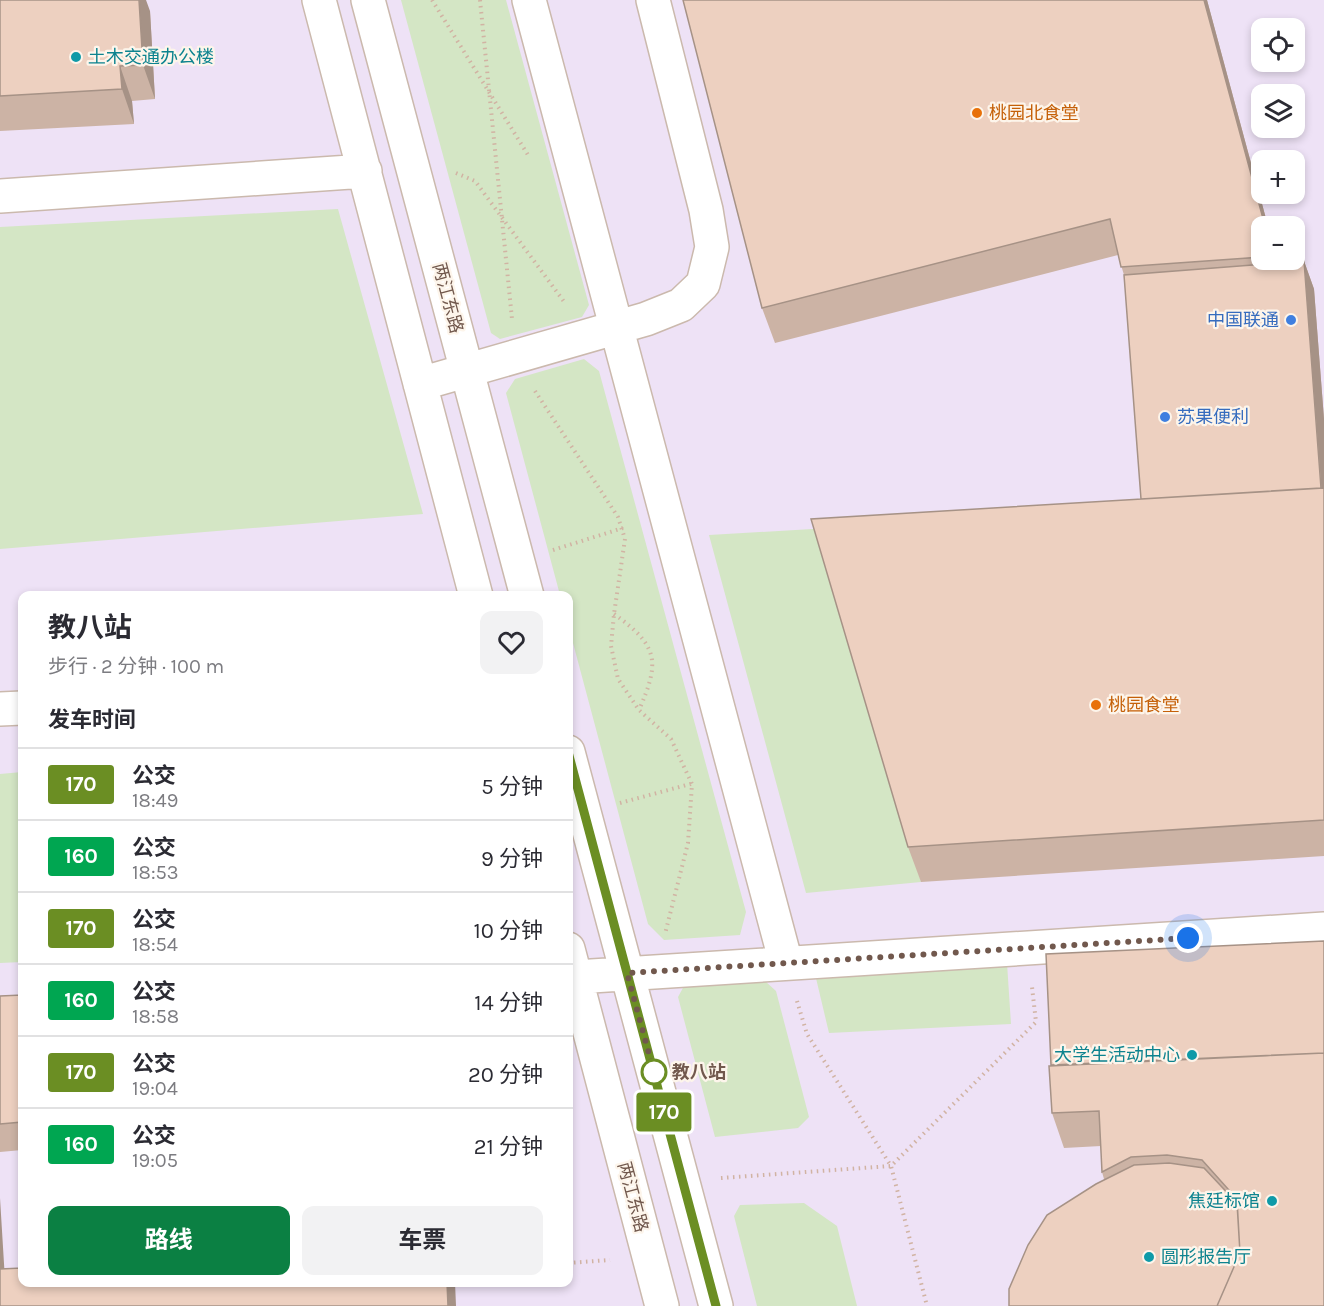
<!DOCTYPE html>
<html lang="zh">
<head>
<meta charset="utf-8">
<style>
	:root { --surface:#fff; --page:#f2f2f3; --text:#2b2b33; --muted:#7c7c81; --line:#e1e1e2; --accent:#0b8043 }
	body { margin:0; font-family:Karla,"Noto Sans SC",sans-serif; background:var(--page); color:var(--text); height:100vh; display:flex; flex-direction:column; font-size:22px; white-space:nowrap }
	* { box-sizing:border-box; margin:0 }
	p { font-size:20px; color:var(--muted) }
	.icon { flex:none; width:33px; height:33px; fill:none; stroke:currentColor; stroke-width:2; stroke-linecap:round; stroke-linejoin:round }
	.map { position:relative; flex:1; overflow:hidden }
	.drawer { position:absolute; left:18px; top:591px; width:555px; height:696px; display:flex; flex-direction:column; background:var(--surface); border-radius:12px; box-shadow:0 3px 9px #0003 }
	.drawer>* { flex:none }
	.badge { padding:0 12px; border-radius:4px; font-size:21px; line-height:39px }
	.fabs { position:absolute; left:1251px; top:18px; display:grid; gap:12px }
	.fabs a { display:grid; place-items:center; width:54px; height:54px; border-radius:12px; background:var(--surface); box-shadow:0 3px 9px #0003; font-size:30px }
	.you { position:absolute; width:30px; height:30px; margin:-15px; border:4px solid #fff; border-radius:50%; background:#1a73e8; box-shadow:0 0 0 9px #1a73e833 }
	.map>.badge { position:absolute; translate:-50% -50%; box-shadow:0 0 0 3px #fff }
	h2 { padding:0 30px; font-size:22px; line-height:54px }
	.round { display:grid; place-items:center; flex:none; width:63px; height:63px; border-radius:12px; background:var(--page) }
	.overview { display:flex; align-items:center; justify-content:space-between; height:102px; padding:0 30px }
	h1 { font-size:28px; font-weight:700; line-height:45px }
	.primary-button { display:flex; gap:12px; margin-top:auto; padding:12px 30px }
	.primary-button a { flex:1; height:69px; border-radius:12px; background:var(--accent); color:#fff; font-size:24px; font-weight:700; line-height:69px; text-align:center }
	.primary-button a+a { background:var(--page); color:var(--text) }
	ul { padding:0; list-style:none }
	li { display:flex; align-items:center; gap:18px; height:72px; padding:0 30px; border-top:2px solid var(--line) }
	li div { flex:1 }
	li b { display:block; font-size:22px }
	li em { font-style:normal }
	li .badge { min-width:66px; font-weight:700; text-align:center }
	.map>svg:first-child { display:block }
	.education { fill:#eee2f6; fill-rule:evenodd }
	.green { fill:#d4e6c5 }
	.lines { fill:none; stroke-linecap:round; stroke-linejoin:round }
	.minor-casing { stroke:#cbb9ad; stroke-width:36 }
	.path { stroke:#d1b3a3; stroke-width:4; stroke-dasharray:1.5 4.5; stroke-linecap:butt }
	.minor { stroke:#fff; stroke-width:33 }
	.wall { fill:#ccb3a5 }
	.shaded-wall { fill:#a69286 }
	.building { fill:#edd0c0; stroke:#a69286; stroke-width:1.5 }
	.line-casing { stroke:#fff; stroke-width:14 }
	.line { stroke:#6b8e23; stroke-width:9 }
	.walk { stroke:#71584d; stroke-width:6; stroke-dasharray:0 10.8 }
	.culture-dot { fill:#0f9aa8; stroke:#fdf5eb; stroke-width:2 }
	.food-dot { fill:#e8710a; stroke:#fdf5eb; stroke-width:2 }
	.shop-dot { fill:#3f7fe0; stroke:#fdf5eb; stroke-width:2 }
	.stop-dot { fill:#fff; stroke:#6b8e23; stroke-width:3 }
	.labels { text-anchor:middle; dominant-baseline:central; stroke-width:4.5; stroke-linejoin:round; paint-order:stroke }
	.culture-label { font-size:18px; fill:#0d838f; stroke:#fdf5eb; text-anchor:start }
	.food-label { font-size:18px; fill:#c56008; stroke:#fdf5eb; text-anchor:start }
	.street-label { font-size:18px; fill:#71584d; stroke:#fdf5eb }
	.shop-label { font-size:18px; fill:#366cbe; stroke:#fdf5eb; text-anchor:end }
	.stop-label { font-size:18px; font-weight:bold; fill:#71584d; stroke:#fdf5eb; text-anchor:start }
</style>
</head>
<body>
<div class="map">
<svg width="1324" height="1306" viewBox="0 0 1324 1306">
	<rect width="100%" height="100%" fill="#faf1e6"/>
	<!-- education -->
	<path class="education" d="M0 0H1324V1306H0ZM1262 28H1294V62H1262ZM1262 94H1294V128H1262ZM1262 160H1294V194H1262ZM1262 226H1294V260H1262ZM22 596H568V1282H22Z"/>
	<!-- green -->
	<path class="green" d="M401 0H506L589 305 582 317 500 339 491 333Z
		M338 209 423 514 0 549V227Z
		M584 359 599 371 746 912 740 935 664 940 648 924 569 628 568 596 560 595 506 393 515 379Z
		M1150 509 824 554 921 882 806 893 709 535Z
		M22 772V962L0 963V774Z
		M1007 963 1011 1024 829 1033 815 974Z
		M765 981 776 991 809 1117 798 1128 715 1137 678 997 684 986Z
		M804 1203 837 1226 857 1306H757L734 1216 740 1205Z"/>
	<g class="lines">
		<defs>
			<path id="minor" d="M319 0 476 596
				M368 0 527 596
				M529 0 786 963
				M0 196 365 171
				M420 384 646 319 681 305 703 284 712 247 706 210 653 0
				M0 709 22 708
				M568 752 716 1306
				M568 949 662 1306
				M576 977 1324 929"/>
		</defs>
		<!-- minor casing -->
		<use href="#minor" class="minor-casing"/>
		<!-- path -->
		<path class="path" d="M432 0 528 155
			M480 0 512 319
			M456 173 475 181 565 303
			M535 391 618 517 625 539 614 614 611 646 618 679 639 710 671 739 692 784 688 843 665 934
			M553 550 623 528
			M614 614C659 646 660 662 639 710
			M620 803 694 783
			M797 1001 807 1034 891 1166 927 1306
			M721 1178 891 1166 1036 1022 1032 987
			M568 1263 610 1260"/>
		<!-- minor -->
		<use href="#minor" class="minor"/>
	</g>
	<!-- wall -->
	<path class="wall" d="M0 0 150 11 155 99 132 101 134 124 0 131Z
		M1207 0 1268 226H1262V260H1277L1278 263 1304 261 1314 289 1324 419V856L921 882 908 847 1141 499 1124 275 1118 255 775 343 762 308Z
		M1046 954 1324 1306 1104 1179 1102 1172 1101 1146 1064 1148 1052 1113 1051 1065Z
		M22 995V1150L0 1152V996Z"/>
	<!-- shaded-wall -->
	<path class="shaded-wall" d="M139 0H146L150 11 155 99 143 65Z
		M1204 0H1207L1268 226H1265Z
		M120 66 132 101 134 124 122 89Z
		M1304 261 1314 289 1324 419V502L1322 496Z
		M0 1198 6 1296 0 1280Z
		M447 1282H455L456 1306H448Z"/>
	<!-- building -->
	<path class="building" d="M0 0H139L143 65 120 66 122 89 0 96Z
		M683 0H1204L1265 226H1262V257L1121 267 1110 219 762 308Z
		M1304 261 1321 488 1141 499 1124 275Z
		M1324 488V820L908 847 811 519Z
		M1324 941V1053L1051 1065 1046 954Z
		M22 995V1122L0 1124V996Z
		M1324 1053V1306H1217L1240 1253 1237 1199 1202 1160 1167 1155 1131 1157 1102 1172 1099 1111 1052 1113 1049 1066Z
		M1169 1163 1204 1168 1237 1203 1240 1253 1217 1306H1009V1289L1028 1245 1047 1215 1096 1184 1134 1165Z
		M22 1268V1282H447L448 1306H0V1269Z"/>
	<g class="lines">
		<defs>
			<path id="line" d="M568 752 716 1306"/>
		</defs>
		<!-- line casing -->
		<use href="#line" class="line-casing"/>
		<!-- line -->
		<use href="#line" class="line"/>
		<!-- walk -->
		<path class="walk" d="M654 1072 627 973 1188 938"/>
	</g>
	<!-- markers -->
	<g class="culture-dot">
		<circle cx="76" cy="57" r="6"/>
		<circle cx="1192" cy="1055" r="6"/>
		<circle cx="1272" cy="1201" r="6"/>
		<circle cx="1149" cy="1257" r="6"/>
	</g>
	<g class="food-dot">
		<circle cx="977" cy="113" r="6"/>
		<circle cx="1096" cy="705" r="6"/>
	</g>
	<g class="shop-dot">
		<circle cx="1291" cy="320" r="6"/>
		<circle cx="1165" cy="417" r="6"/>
	</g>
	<circle class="stop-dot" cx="654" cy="1072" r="12"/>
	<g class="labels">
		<!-- culture labels -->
		<g class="culture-label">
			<text x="88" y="57">土木交通办公楼</text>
			<text x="1180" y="1055" text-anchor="end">大学生活动中心</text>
			<text x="1260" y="1201" text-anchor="end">焦廷标馆</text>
			<text x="1161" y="1257">圆形报告厅</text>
		</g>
		<!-- food labels -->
		<g class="food-label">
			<text x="989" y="113">桃园北食堂</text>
			<text x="1108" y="705">桃园食堂</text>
		</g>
		<!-- street labels -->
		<g class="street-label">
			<text transform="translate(448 298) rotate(75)">两江东路</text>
			<text transform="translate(633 1197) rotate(75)">两江东路</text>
		</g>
		<!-- shop labels -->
		<g class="shop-label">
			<text x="1279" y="320">中国联通</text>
			<text x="1177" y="417" text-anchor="start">苏果便利</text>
		</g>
		<!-- stop labels -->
		<g class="stop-label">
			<text x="672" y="1072">教八站</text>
		</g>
	</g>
</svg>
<div class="fabs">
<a><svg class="icon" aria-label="locate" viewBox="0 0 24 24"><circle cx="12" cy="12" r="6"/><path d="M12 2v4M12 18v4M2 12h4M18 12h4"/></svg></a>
<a><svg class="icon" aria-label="layers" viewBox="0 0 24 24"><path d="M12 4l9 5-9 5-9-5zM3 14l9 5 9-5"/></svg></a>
<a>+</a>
<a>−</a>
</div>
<div class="you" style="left:1188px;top:938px"></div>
<b class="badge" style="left:664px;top:1112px;background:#6b8e23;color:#fff">170</b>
<section class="drawer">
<div class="overview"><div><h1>教八站</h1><p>步行 · 2 分钟 · 100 m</p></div><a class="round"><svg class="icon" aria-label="heart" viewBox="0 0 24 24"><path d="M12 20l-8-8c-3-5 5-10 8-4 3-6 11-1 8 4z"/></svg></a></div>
<h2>发车时间</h2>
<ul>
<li><span class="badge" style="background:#6b8e23;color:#fff">170</span><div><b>公交</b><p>18:49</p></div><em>5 分钟</em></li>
<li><span class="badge" style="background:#00a651;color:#fff">160</span><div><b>公交</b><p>18:53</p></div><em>9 分钟</em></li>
<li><span class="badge" style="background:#6b8e23;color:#fff">170</span><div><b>公交</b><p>18:54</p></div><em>10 分钟</em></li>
<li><span class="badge" style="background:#00a651;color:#fff">160</span><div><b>公交</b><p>18:58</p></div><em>14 分钟</em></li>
<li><span class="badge" style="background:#6b8e23;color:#fff">170</span><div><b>公交</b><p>19:04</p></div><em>20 分钟</em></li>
<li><span class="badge" style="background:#00a651;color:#fff">160</span><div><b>公交</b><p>19:05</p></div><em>21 分钟</em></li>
</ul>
<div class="primary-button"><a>路线</a><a>车票</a></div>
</section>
</div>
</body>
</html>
